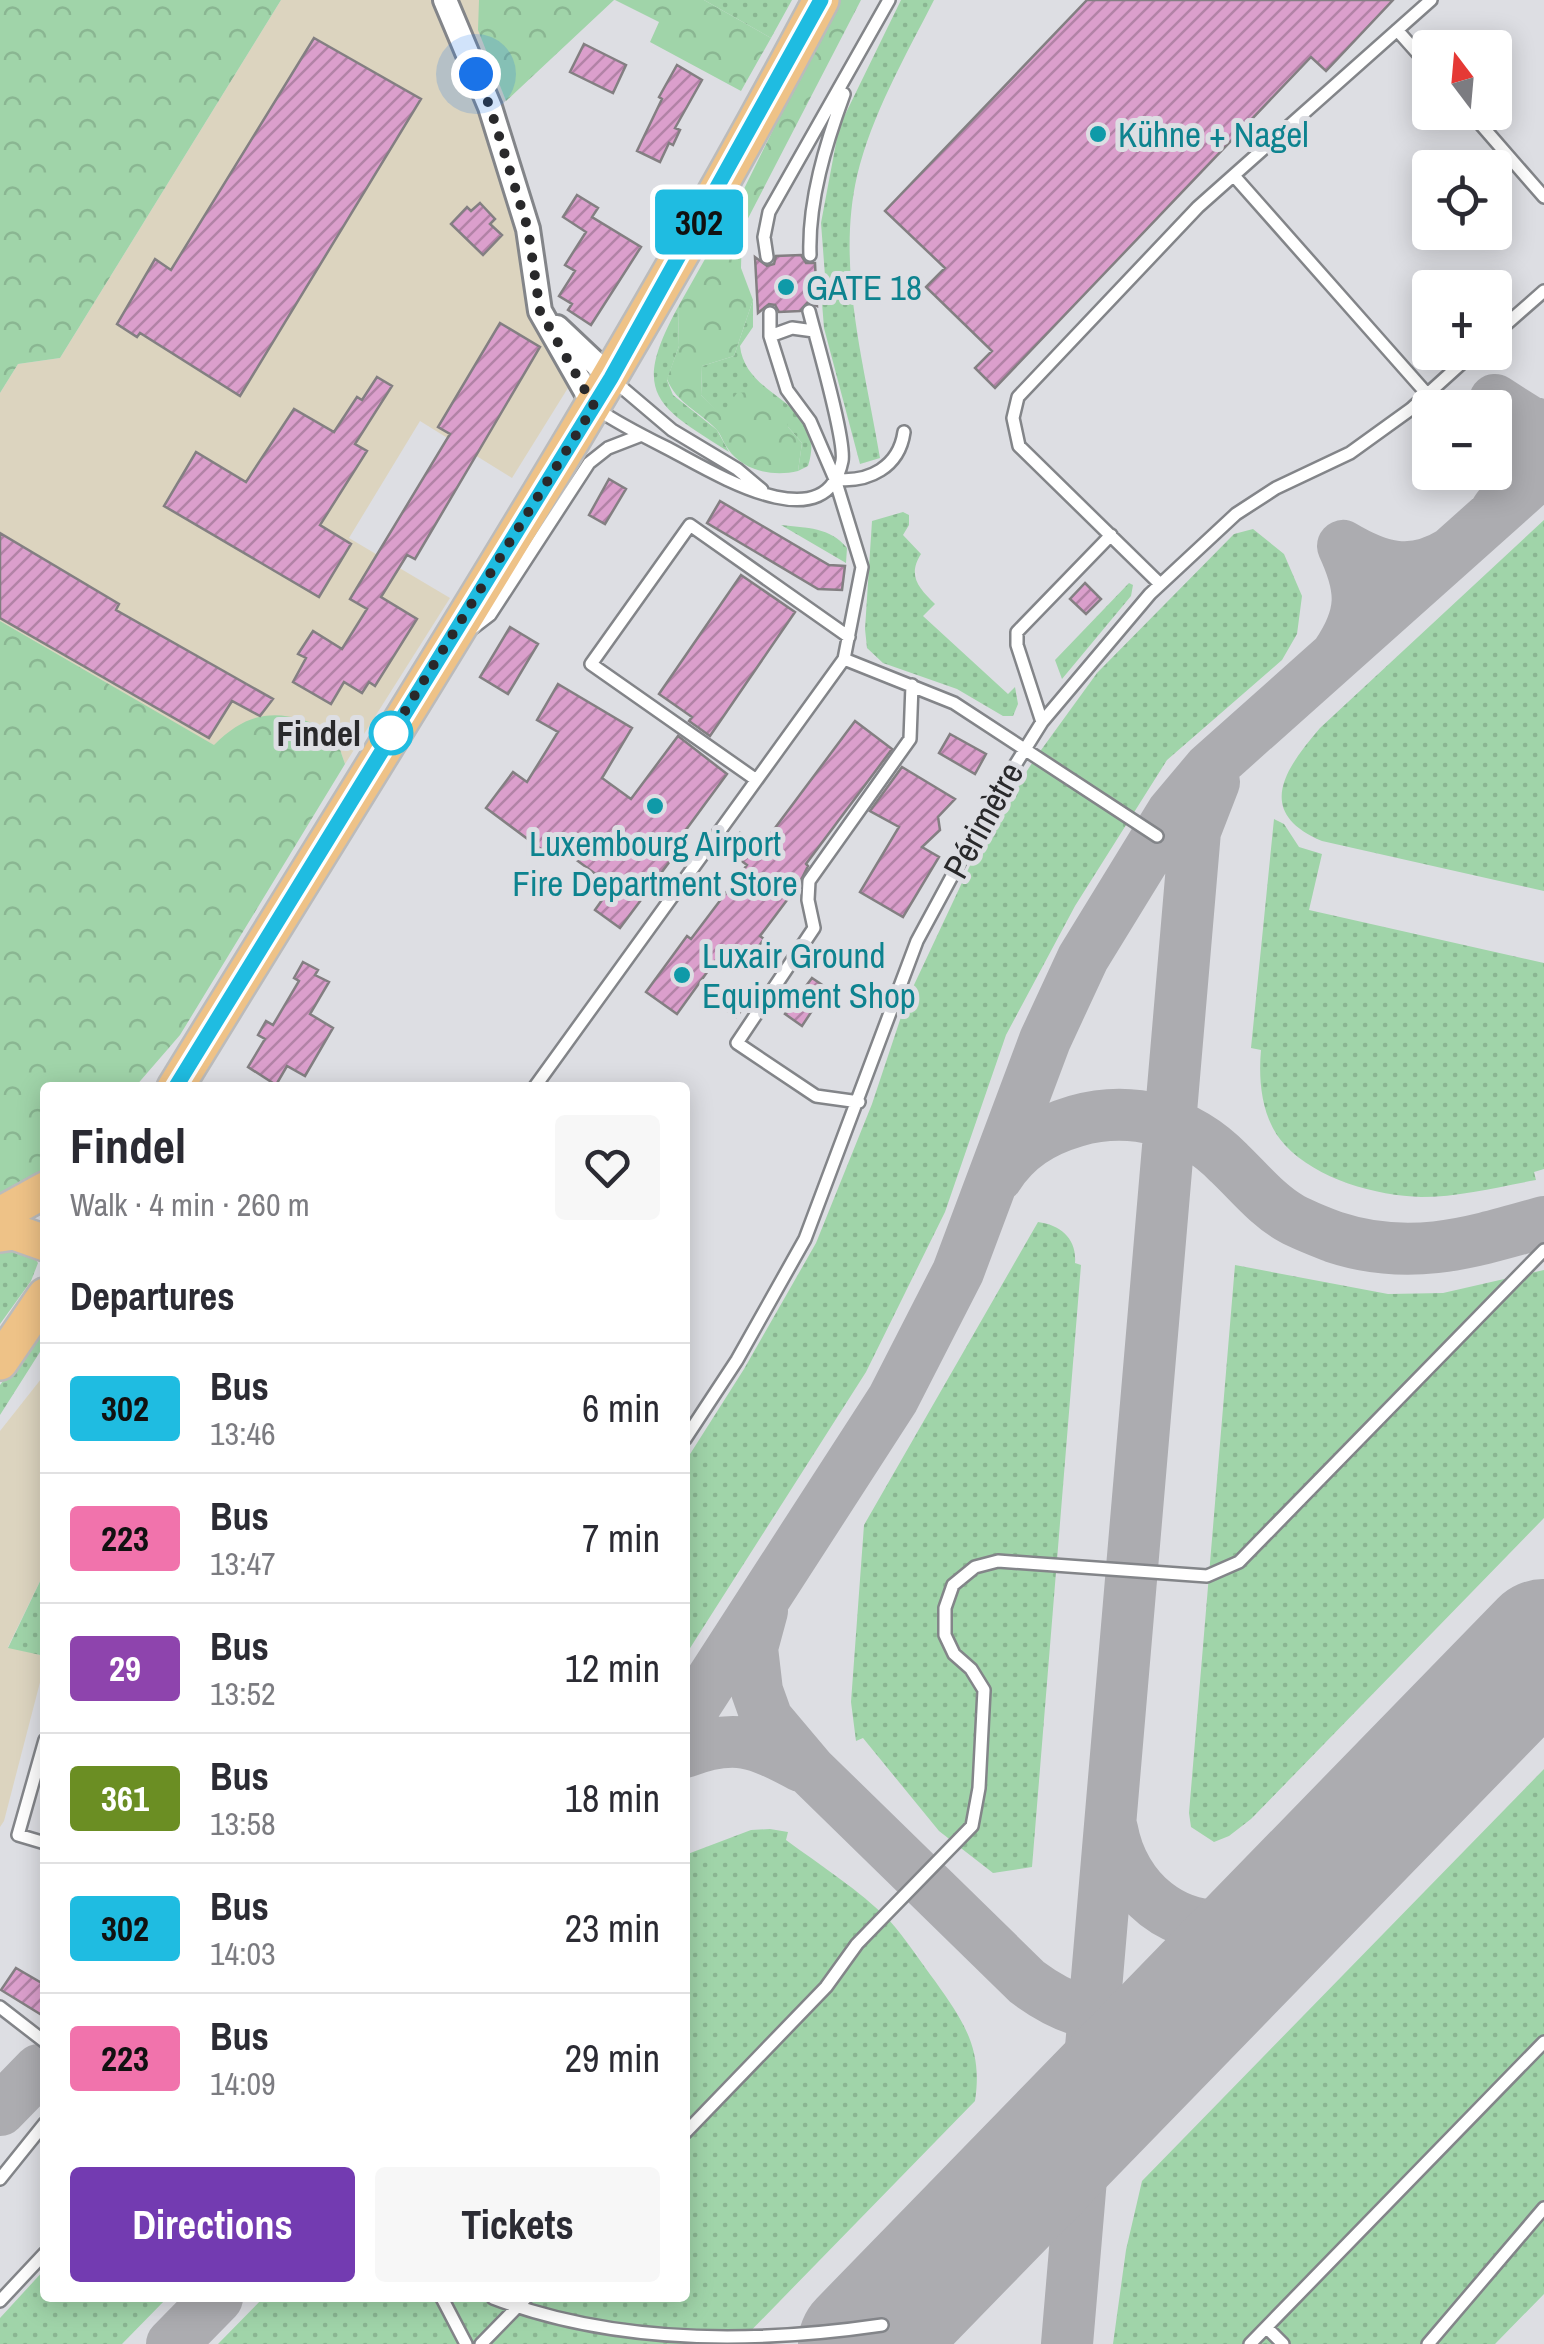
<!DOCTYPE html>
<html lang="en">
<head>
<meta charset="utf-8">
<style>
	:root { --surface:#fff; --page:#f7f7f7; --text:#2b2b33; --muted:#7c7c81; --line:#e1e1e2; --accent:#733bb1 }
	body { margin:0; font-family:"Archivo Narrow",sans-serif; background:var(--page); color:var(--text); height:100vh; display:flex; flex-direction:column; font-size:38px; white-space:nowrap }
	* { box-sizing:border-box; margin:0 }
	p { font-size:32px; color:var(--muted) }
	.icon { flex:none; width:55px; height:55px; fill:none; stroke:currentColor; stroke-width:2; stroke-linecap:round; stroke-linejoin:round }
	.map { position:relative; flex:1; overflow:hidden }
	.details { position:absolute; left:40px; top:1082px; width:650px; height:1220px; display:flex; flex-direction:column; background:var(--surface); border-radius:10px; box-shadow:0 5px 25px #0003 }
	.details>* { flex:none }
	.badge { padding:0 20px; border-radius:8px; font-size:35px; line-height:65px }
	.needle { width:65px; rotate:344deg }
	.controls { position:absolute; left:1412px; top:30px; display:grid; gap:20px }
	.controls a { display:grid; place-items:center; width:100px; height:100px; border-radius:10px; background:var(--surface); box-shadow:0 5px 25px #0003; font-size:50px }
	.you { position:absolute; width:50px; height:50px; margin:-25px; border:8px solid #fff; border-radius:50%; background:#1a73e8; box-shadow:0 0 0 15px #1a73e833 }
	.map>.badge { position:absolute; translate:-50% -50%; box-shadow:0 0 0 5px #fff }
	h2 { padding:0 30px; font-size:38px; line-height:90px }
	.round { display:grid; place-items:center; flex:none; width:105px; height:105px; border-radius:10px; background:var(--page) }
	.head { display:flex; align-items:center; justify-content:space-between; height:170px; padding:0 30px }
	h1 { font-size:48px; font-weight:800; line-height:75px }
	.cta { display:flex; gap:20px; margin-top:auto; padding:20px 30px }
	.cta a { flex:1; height:115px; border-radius:10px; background:var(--accent); color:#fff; font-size:40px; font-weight:800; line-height:115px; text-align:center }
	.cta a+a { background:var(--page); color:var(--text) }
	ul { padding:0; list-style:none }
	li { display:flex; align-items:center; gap:30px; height:130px; padding:0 30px; border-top:2px solid var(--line) }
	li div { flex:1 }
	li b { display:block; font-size:38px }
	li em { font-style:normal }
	li .badge { min-width:110px; font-weight:700; text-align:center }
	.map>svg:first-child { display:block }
	.commercial { fill:#dcd4bf }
	.grass { fill:url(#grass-dots) }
	.forest { fill:url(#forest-crowns) }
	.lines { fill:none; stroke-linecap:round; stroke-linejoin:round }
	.taxiway { stroke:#acacb0; stroke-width:52 }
	.runway { stroke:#acacb0; stroke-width:130 }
	.building { fill:url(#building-hatch); stroke:#837f82; stroke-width:2.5 }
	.service-casing { stroke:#838589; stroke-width:16 }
	.minor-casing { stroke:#838589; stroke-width:28 }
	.primary-casing { stroke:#bbb; stroke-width:40 }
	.service { stroke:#fff; stroke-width:11 }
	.minor { stroke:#fff; stroke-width:22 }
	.primary { stroke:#eec287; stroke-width:35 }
	.line-casing { stroke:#fff; stroke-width:22 }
	.line { stroke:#1fbce1; stroke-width:15 }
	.walk { stroke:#29292b; stroke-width:10; stroke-dasharray:0 18 }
	.culture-dot { fill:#0f9aa8; stroke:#dddee3; stroke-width:4 }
	.stop-dot { fill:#fff; stroke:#1fbce1; stroke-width:5 }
	.labels { text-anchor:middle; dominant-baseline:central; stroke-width:10; stroke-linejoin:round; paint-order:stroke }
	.culture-label { font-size:35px; fill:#0d838f; stroke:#dddee3; text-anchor:start }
	.stop-label { font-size:35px; font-weight:bold; fill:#29292b; stroke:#dddee3; text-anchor:end }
	.street-label { font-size:35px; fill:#29292b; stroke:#dddee3 }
</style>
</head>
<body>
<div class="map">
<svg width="1544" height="2344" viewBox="0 0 1544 2344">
	<defs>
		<pattern id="grass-dots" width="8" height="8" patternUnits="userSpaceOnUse" patternTransform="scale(2.5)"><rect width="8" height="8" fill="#a0d4a9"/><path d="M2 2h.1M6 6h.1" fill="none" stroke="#8ab692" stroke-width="1.8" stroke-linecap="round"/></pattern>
		<pattern id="forest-crowns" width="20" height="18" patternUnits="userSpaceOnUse" patternTransform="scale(2.5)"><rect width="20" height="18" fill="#a0d4a9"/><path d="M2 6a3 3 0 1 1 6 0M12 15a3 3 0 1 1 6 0" fill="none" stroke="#8ab692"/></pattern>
		<pattern id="building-hatch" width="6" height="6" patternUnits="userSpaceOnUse" patternTransform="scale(2.5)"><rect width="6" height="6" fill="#db9fcc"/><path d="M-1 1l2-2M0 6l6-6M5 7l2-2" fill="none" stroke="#b282a6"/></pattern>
	</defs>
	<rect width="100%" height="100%" fill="#dddee3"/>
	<!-- commercial -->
	<path class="commercial" d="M281 0H479V30L506 101 491 107 535 293 576 375 512 478 420 421 349 538 450 598 345 764 334 732 215 746 0 621V393L18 364 60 358Z
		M45 1374V1571L8 1647 45 1656V1663L4 1821 0 1827V1431Z"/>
	<!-- grass -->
	<path class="grass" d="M704 0H792L771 38Z
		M901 0H934C905 57 872 114 857 176 836 268 865 367 880 458L860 464 824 328 821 290 826 289 821 223 839 127Z
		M753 300V327L740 346C746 401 829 400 808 466L798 471 802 443 788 427 721 416 701 395 702 366 734 356Z
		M678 307 679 346 667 380 673 395 717 430 729 452C655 406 631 393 678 307Z
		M903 512 909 515V525L903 535 921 554C907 576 919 588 935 604L923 616 1008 694 1015 687 1018 704 1013 716H1003L957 689 883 663 867 648 865 629 872 521Z
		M1544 520V891L1322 841C1254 812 1285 769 1320 728Z
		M781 525C807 528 830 527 847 548L846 563Z
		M1253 529 1284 554 1302 596 1297 634 1282 660 1167 760 1075 906 1006 1035 945 1212 866 1372 685 1656V1462L744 1369 816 1243 872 1104 906 1002 982 840 1036 757 1097 673 1234 534Z
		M1129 583 1133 585 1131 596 1062 679 1055 660Z
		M1274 819 1284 824 1299 847 1322 854 1309 910 1544 963V1169L1534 1172 1536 1180C1498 1187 1459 1197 1421 1197 1377 1196 1316 1179 1285 1145 1262 1121 1258 1082 1261 1050L1251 1048Z
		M1038 1222C1061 1225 1077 1239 1075 1263L1081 1265 1032 1867 993 1873 939 1831 863 1738 856 1741 851 1702 864 1525Z
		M0 1244 31 1253 38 1263 31 1281 0 1324Z
		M1235 1265 1388 1294 1443 1293 1544 1270V1518L1251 1819 1229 1836 1214 1842 1191 1827 1189 1813Z
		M45 1325V1344L0 1415V1385Z
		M45 1571V1656L8 1648Z
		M1544 1769V2294L1495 2344H1113L1126 2250 1142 2181Z
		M770 1829 788 1832 786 1840C820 1865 859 1890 889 1920 906 1939 920 1961 935 1981 964 2022 983 2049 975 2101L738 2344H218L263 2298H685V1855L751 1830Z
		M45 2269V2298H167L122 2344H0V2318Z"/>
	<!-- forest -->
	<path class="forest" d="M0 0H281L60 358 18 364 0 393Z
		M479 0H614L506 101 478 30Z
		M615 0H704L771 38 741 91 650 42 659 22Z
		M837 0H861L742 230 741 268 753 300 734 356 702 366 701 395 721 415 737 393 761 391 782 401 788 427 802 443 798 471C773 477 743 471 728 449 723 442 721 434 716 429 698 410 677 404 667 379L679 346 678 307 741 195Z
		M0 621 214 745C254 705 286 710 334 732L345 764 180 1035 135 1087 45 1088V1170L30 1181 0 1193Z"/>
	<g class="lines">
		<!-- taxiway -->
		<path class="taxiway" d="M1496 511C1524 475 1525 435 1495 400L1528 421 1544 426
			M1337 654C1364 614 1363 589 1343 546 1380 568 1412 577 1451 553
			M997 1177C1016 1147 1042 1131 1076 1121 1133 1105 1188 1121 1229 1163 1249 1182 1268 1206 1292 1219 1305 1226 1321 1232 1334 1237 1410 1262 1470 1243 1544 1222
			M762 1611 752 1648 757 1691 767 1719 810 1770 1027 1982C1105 2040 1161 2017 1232 1964
			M685 1721 893 1399 958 1272 1045 1040 1083 958 1172 813 1209 769 1544 470
			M685 1752C735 1733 756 1742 801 1766
			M1112 1829C1123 1890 1176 1937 1240 1923 1261 1918 1279 1908 1297 1898
			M0 2110 39 2070
			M1029 2169C1057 2139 1081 2112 1089 2071L1195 831 1214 782
			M989 2214 1029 2169 1048 2138
			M172 2344 217 2298
			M1067 2344 1088 2096"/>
		<!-- runway -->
		<path class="runway" d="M863 2344 1544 1644"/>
	</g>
	<!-- building -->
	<path class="building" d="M1087 0H1393L1326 71 1311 57 995 388 975 368 992 351 926 287 945 268 885 211Z
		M314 38 421 99 240 396 140 333 137 337 117 324 155 259 171 270Z
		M584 44 626 65 613 93 570 72Z
		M677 65 702 80 675 128 680 130 673 145 669 143 660 162 637 151 662 99 659 97Z
		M577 195 598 208 592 217 641 247 591 325 568 310 572 304 559 296 575 271 565 265 586 232 563 217Z
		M480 203 495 219 490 224 502 235 483 255 451 224 467 207 471 211Z
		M801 255 806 263H815L817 306 808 302 800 311 779 312 775 305 769 304 758 313 755 257 767 266 774 264 776 256Z
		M500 323 540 347 415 559 407 555 381 597 417 619 375 686 369 682 362 693 344 682 331 704 293 682 306 658 298 654 313 631 342 649 367 609 350 599 450 434 438 427Z
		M377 377 392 386 355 444 367 451 320 525 351 544 319 597 164 506 196 452 246 482 294 409 334 432 357 397 362 400Z
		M609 479 626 489 605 524 589 515Z
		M720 501 829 565 845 566 842 590 818 589 707 523Z
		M0 533 119 604 116 610 273 699 260 716 232 701 209 738 0 618Z
		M741 575 795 612 710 736 689 721 692 717 659 694Z
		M1085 583 1101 599 1086 614 1070 599Z
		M510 627 538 644 508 694 480 677Z
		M558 684 632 728 602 778 631 799 678 736 727 774 666 857 670 861 620 928 595 910 612 886 556 845 549 855 486 808 513 772 527 782 558 732 537 720Z
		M855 721 892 749 806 864 808 866 799 884 760 936 764 939 744 966 723 950 677 1014 646 992 687 936 691 939 747 865 727 850 740 833 760 848Z
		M950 734 986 754 975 774 939 753Z
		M902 767 955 799 938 817 940 830 922 847 939 857 903 917 860 892 899 827 870 811Z
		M303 962 318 970 315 975 329 982 310 1014 333 1028 305 1076 287 1066 276 1085 248 1067 265 1039 258 1035 266 1021 273 1025 299 981 294 978Z
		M812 978 827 988 802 1026 785 1014Z
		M739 987 753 996 736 1017 723 1008Z
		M16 1968 45 1985V2017L1 1990Z"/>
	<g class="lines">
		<defs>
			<path id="service" d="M1397 30 1430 67
				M1470 112 1544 197
				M1235 177 1427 394
				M810 255C808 201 826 143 844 94
				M767 257 764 237 769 212 889 0
				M1495 334 1544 291
				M770 336 792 328 814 331
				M613 380 672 430 737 469 762 490
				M597 409C619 424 641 435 665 447 705 467 825 546 842 461 846 440 816 339 809 311
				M835 479C869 483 899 467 904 432
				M1160 584 1019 446 1013 418 1018 397 1198 207 1431 0
				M473 628 490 615 589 463 608 448 639 436
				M844 659 954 703 1157 836
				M1042 722 1017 645V632L1111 535
				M755 779 591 664 690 525 849 637
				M534 1088 844 659 862 567 835 479 810 421 787 390 770 336V313
				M859 1102 816 1096 737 1043 814 928 808 900 809 881 910 739 912 685
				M685 1439 737 1360 805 1239 917 941 992 802 1042 722 1150 594 1236 514 1276 488 1350 453 1411 409 1474 352
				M45 1740 18 1835 45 1843
				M0 2007 45 2042
				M685 2133 826 1987 857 1944 972 1826 979 1788 984 1690 971 1669 954 1654 945 1635V1608L953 1585 975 1567 998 1561 1207 1576 1239 1562 1544 1250
				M0 2179 45 2123
				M442 2298 466 2344
				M493 2298C614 2344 752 2344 882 2325
				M0 2301 45 2253
				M1267 2328 1283 2344
				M481 2344 526 2298
				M1250 2344 1544 2042
				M1428 2344 1544 2208"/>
			<path id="minor" d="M445 0 490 107 528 229 540 311 594 406
				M557 327 611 378"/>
			<path id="primary" d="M175 1088C395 728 624 373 821 0
				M0 1215 45 1190
				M0 1234 14 1232 45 1243
				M0 1362 45 1296"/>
		</defs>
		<!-- service casing -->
		<use href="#service" class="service-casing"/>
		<!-- minor casing -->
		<use href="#minor" class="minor-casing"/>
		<!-- primary casing -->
		<use href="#primary" class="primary-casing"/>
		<!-- service -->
		<use href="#service" class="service"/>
		<!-- minor -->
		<use href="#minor" class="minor"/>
		<!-- primary -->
		<use href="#primary" class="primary"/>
	</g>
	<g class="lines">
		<defs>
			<path id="line" d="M175 1088 611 378 821 0"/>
		</defs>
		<!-- line casing -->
		<use href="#line" class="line-casing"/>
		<!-- line -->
		<use href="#line" class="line"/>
		<!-- walk -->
		<path class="walk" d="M391 733 384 745 594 406 540 311 528 229 490 107 476 74"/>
	</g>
	<!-- markers -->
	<g class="culture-dot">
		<circle cx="1098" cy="134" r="10"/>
		<circle cx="786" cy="287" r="10"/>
		<circle cx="655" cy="806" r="10"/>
		<circle cx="682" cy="975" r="10"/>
	</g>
	<circle class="stop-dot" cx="391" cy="733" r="20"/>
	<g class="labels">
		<!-- culture labels -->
		<g class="culture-label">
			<text x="1118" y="134">Kühne + Nagel</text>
			<text x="806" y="287">GATE 18</text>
			<text x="655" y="843" text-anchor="middle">Luxembourg Airport<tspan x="655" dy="40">Fire Department Store</tspan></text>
			<text x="702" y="955">Luxair Ground<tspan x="702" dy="40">Equipment Shop</tspan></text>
		</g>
		<!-- stop labels -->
		<g class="stop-label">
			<text x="361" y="733">Findel</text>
		</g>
		<!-- street labels -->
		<g class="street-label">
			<text transform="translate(983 820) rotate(-61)">Périmètre</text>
		</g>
	</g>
</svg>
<div class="controls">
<a><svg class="needle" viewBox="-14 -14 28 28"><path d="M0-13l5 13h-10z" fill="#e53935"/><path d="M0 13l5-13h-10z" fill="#7c7c81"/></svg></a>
<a><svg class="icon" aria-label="locate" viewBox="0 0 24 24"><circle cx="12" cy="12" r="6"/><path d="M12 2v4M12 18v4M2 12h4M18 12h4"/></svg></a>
<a>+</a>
<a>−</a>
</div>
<div class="you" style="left:476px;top:74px"></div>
<b class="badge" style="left:699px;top:222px;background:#1fbce1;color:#111">302</b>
<section class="details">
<div class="head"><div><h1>Findel</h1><p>Walk · 4 min · 260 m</p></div><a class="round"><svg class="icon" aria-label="heart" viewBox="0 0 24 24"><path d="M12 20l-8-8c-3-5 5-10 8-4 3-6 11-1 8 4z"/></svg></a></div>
<h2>Departures</h2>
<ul>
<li><span class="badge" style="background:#1fbce1;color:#111">302</span><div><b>Bus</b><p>13:46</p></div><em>6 min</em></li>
<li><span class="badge" style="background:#f173ac;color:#111">223</span><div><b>Bus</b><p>13:47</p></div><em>7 min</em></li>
<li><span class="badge" style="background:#8e44ad;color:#fff">29</span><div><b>Bus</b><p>13:52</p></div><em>12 min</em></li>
<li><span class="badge" style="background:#6b8e23;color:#fff">361</span><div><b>Bus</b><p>13:58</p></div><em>18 min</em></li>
<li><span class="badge" style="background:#1fbce1;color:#111">302</span><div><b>Bus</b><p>14:03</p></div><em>23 min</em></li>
<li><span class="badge" style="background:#f173ac;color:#111">223</span><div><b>Bus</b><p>14:09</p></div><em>29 min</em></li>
</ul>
<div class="cta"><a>Directions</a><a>Tickets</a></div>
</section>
</div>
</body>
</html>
